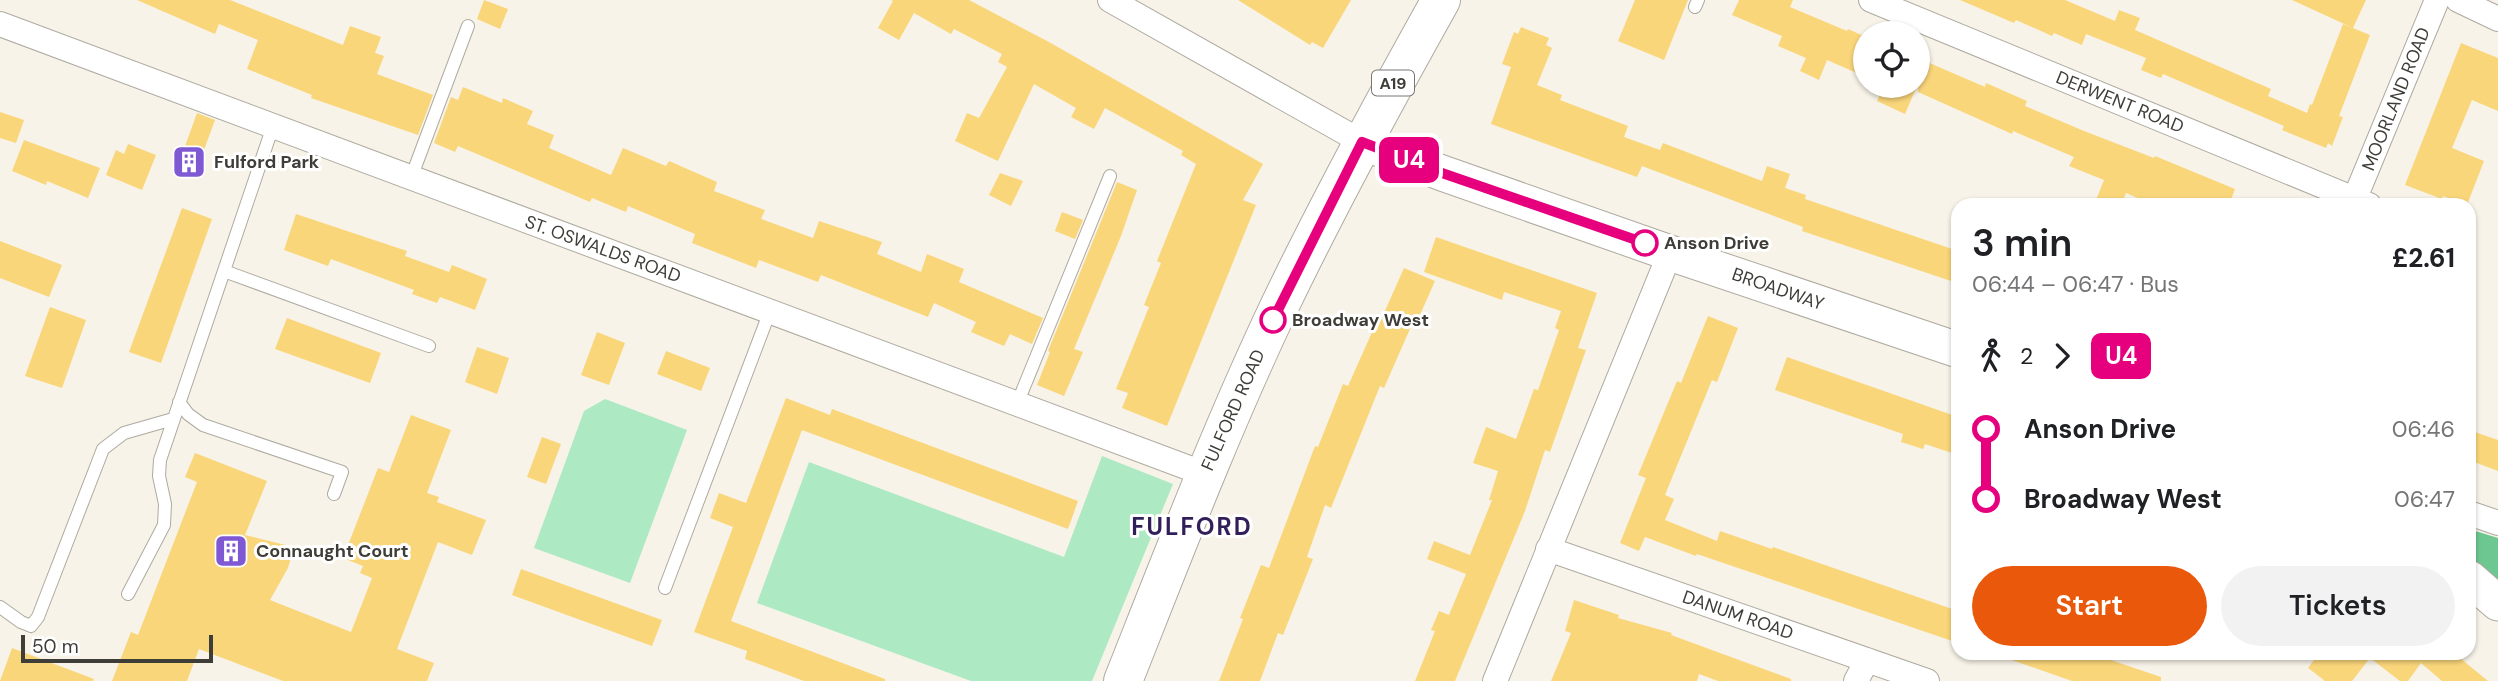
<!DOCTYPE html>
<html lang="en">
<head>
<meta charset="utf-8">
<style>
	:root { --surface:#fff; --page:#f2f2f2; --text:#202124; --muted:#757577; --accent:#ea580c }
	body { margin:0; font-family:"DM Sans",sans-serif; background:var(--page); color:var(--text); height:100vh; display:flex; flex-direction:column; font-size:26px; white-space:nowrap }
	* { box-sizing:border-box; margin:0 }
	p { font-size:23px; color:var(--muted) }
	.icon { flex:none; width:38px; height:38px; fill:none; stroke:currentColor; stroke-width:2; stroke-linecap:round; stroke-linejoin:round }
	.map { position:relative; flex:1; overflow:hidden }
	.panel { position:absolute; left:1951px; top:198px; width:525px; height:462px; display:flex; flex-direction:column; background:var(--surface); border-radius:21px; box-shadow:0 2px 5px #0004 }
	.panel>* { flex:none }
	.badge { padding:0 14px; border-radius:10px; font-size:24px; line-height:46px }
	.controls { position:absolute; left:1853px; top:21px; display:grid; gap:14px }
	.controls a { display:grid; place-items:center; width:77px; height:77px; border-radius:50%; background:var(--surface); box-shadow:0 2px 5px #0004; font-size:35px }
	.scale { position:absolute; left:21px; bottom:18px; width:192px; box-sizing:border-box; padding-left:7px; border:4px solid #3e3d38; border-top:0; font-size:19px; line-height:24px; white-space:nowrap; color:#3e3d38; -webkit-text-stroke:5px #fff; paint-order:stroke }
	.map>.badge { position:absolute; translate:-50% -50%; box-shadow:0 0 0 4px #fff }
	.legs { display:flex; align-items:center; gap:10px; height:77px; padding:0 21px; font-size:23px }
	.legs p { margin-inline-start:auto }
	.summary { display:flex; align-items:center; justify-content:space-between; height:119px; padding:0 21px }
	h1 { font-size:38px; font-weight:600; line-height:52px }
	.cta { display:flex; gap:14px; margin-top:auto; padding:14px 21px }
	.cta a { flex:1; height:80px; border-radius:42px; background:var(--accent); color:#fff; font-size:28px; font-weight:600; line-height:80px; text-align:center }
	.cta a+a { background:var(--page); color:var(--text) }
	ul { padding:0 21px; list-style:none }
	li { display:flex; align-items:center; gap:24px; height:70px; font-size:26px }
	li i { display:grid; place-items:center; width:10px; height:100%; margin:0 9px; background:currentColor }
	li i::after { content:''; width:18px; height:18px; margin:-9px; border:5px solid; border-radius:50%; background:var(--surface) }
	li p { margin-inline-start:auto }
	li:first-child i { background:linear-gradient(#0000 50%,currentColor 0) }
	li:last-child i { background:linear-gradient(currentColor 50%,#0000 0) }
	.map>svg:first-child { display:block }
	.green { fill:#ade9c2 }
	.forest { fill:#6dc790 }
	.building { fill:#fad67b }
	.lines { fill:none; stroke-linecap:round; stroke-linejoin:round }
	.lane-casing { stroke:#aeaaa0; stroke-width:14 }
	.street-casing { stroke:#aeaaa0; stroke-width:26 }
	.secondary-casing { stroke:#aeaaa0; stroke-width:37 }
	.primary-casing { stroke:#aeaaa0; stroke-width:40 }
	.lane { stroke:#fff; stroke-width:12 }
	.street { stroke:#fff; stroke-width:24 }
	.secondary { stroke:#fff; stroke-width:35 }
	.primary { stroke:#fff; stroke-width:38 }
	.line-1-casing { stroke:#fff; stroke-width:16 }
	.line-1 { stroke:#e6007e; stroke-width:10 }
	.stop-1-dot { fill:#fff; stroke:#e6007e; stroke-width:3.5 }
	.labels { text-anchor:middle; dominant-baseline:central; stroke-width:6; stroke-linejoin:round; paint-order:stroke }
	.shield { fill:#fff; stroke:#787774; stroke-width:2 }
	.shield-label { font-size:16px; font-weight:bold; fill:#3e3d38 }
	.street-label { font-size:18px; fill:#3e3d38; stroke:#fff }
	.poi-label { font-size:18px; font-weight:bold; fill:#3e3d38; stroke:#fff; text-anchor:start }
	.stop-label { font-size:18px; font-weight:bold; fill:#3e3d38; stroke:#fff; text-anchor:start }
	.district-label { font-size:24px; font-weight:bold; letter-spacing:2px; fill:#321f59; stroke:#fff }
</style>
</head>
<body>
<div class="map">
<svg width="2498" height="681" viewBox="0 0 2498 681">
	<rect width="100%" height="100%" fill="#f8f3e8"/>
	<!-- green -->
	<path class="green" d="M605 399 687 430 630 583 534 548 584 411Z
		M1102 456 1173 484 1092 681H971L757 603 809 462 1064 557Z"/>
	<!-- forest -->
	<path class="forest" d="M2469 529 2498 538V584L2469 561Z"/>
	<!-- building -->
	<path class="building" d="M137 0H230L343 45 350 26 381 37 375 53 384 56 377 74 433 95 418 135 311 98 312 95 247 69 258 40 219 24 215 34Z
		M484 0 508 9 500 29 477 19Z
		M891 0H969L1049 42 1263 164 1243 200 1256 205 1167 426 1122 408 1128 393 1116 389 1149 307 1144 305 1161 263 1157 261 1196 164 1181 155 1183 151 1105 108 1094 129 1071 117 1076 108 1034 84 998 161 955 141 967 113 979 118 1007 67 998 62 1002 54 954 29 951 34 914 13 899 40 878 28 893 1Z
		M1238 0H1351L1323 48 1312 42 1310 45Z
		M1635 0H1688L1664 60 1618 41Z
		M1739 0H1793L1790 7 1847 31 1848 29 1866 37V77L1827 60 1819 80 1800 71 1806 58 1778 46 1782 36 1732 15Z
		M1960 0H2065L2115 21 2119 10 2140 18 2135 30 2271 89 2268 96 2307 113 2310 104 2312 105 2343 24 2370 35 2339 116 2343 117 2332 146 2328 143 2326 148 2282 130 2284 126 2163 74 2161 78 2141 70 2146 58 2086 34 2082 45 2054 33 2052 36 2016 20 2014 23Z
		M2292 0H2366L2353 28Z
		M1521 27 1549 38 1546 45 1552 48 1537 85 1562 95 1560 100 1628 126 1624 137 1660 150 1663 143 1762 181 1767 166 1790 174 1785 188 1806 195 1805 199 1958 251V260L1951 281 1802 231 1803 227 1642 166 1637 177 1491 124 1511 67 1502 64 1514 32 1518 34Z
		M2461 43 2498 58V111L2472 100 2452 148 2484 161 2467 205 2443 196 2442 199 2405 185Z
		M1918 58 1985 87 1986 83 2027 101 2025 106 2084 131 2154 158 2155 156 2235 189 2229 205H2154L2126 193 2121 205H2094L2104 180 2069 166 2074 157 2013 131 2012 134 1918 92Z
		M1884 86H1917L1905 114 1877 101Z
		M463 87 502 103 503 98 533 111 527 124 554 135 549 148 611 175 623 148 666 166 669 161 717 182 714 191 765 210 761 219 813 238 819 221 882 242 877 254 921 272 927 254 964 269 959 282 1043 318 1032 344 1010 334 1004 346 971 332 976 322 934 303 928 317 821 275 818 282 759 260 756 268 692 243 695 234 628 206 626 212 592 198 590 202 458 146 455 152 434 143 451 97 458 100Z
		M0 112 24 120 16 143 0 138Z
		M197 113 215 120 194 177 176 171Z
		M24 140 100 168 88 198 47 181 46 185 12 171Z
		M128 144 156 155 142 190 106 175 116 150 124 154Z
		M1000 173 1023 181 1011 206 989 195Z
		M1117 182 1137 190 1121 236 1074 349 1083 352 1064 396 1037 385 1050 352 1048 351Z
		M182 208 212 219 161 363 129 352Z
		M1062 212 1083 220 1075 239 1055 231Z
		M296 214 407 251 405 256 449 272 452 265 487 279 475 310 440 297 437 303 412 294 414 290 331 259 328 266 284 250Z
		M1436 237 1597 293 1578 348 1586 350 1550 452 1545 450 1525 511 1455 681H1415L1435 631 1431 630 1439 611 1449 615 1466 574 1427 559 1434 541 1470 555 1492 500H1489L1498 471 1473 463 1486 427 1516 439 1534 389 1538 390 1559 330 1555 328 1561 311 1504 292 1502 300 1424 272Z
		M0 241 62 265 49 297 0 278Z
		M1404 268 1435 281 1416 324 1413 322 1384 388 1380 386 1331 508 1325 505 1307 557 1313 559 1283 635 1278 633 1260 681H1219L1243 619 1240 618 1261 565 1269 568 1315 446 1318 447 1343 384 1348 386 1377 321 1380 322Z
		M50 307 86 320 62 388 25 376Z
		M1708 316 1738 328 1717 382 1712 380 1665 495 1674 499 1665 520 1717 541 1720 531 1772 549 1773 547 1958 611V643L1697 554 1696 556 1645 537 1639 551 1620 543 1646 478 1638 475 1677 381 1681 383Z
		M287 318 381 353 370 383 275 349Z
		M597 332 625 343 609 385 581 375Z
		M477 347 509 358 497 394 465 382Z
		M666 351 710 368 701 391 657 374Z
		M1787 357 1958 417V455L1925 444 1923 449 1901 442 1903 434 1775 390Z
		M786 398 830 415 832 409 1078 501 1068 529 802 430 731 621 885 679V681H804L745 659 747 651 694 632 733 527 710 518 719 493 746 503Z
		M411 415 451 430 427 493 439 497 437 502 486 520 472 555 438 542 397 649 434 663 427 681H283L199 649 187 681H112L131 632 138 635 197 482 185 477 195 453 267 481 245 535 294 547 288 568 270 600 351 632 372 578 360 573 363 566 343 558 378 468 389 472Z
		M2469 430 2498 440V471L2469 460Z
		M542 437 561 444 546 484 527 477Z
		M521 569 662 620 652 646 512 595Z
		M1574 600 1619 615 1618 618 1672 633 1671 635 1791 679V681H1718L1699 674 1697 681H1551L1571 633 1565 631Z
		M12 648 94 679 93 681H0Z
		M2001 653H2090L2161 677V681H2072L2000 656Z
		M2319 653H2454L2488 681H2442L2421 663 2408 681H2400L2370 658 2352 681H2325L2308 668Z"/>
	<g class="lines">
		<defs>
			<path id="lane" d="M1695 7 1698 0
				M411 178 468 26
				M224 271 429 346
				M179 402 188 414 203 425 342 472 334 494
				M1017 404 1110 176
				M665 588 770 311
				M128 594 164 525 165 504 159 476 160 460 273 126
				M0 607 21 622 31 626 38 617 103 449 124 433 173 419"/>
			<path id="street" d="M1110 0 1362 142
				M1871 0 2369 205
				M2458 0 2498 19
				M0 24 1205 474
				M2355 198 2437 0
				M2469 513 2498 523
				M1548 549 1927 681
				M1495 681 1670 253
				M1856 681 1867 660"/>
			<path id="secondary" d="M1362 142 1442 173 1670 253 1958 350
				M2469 578 2498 603"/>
			<path id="primary" d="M1123 681C1173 555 1222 427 1280 305 1330 201 1385 100 1441 0"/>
		</defs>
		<!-- lane casing -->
		<use href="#lane" class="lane-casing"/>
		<!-- street casing -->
		<use href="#street" class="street-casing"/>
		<!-- secondary casing -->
		<use href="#secondary" class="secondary-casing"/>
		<!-- primary casing -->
		<use href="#primary" class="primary-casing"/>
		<!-- lane -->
		<use href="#lane" class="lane"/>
		<!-- street -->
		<use href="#street" class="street"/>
		<!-- secondary -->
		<use href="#secondary" class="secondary"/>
		<!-- primary -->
		<use href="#primary" class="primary"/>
	</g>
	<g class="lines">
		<defs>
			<path id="line-1" d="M1273 320 1362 142 1442 173 1645 243"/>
		</defs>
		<!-- line-1 casing -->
		<use href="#line-1" class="line-1-casing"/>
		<!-- line-1 -->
		<use href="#line-1" class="line-1"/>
	</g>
	<!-- icons -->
	<defs>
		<symbol id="building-square" viewBox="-11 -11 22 22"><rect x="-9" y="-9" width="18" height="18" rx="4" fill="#7f59d3" stroke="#fff"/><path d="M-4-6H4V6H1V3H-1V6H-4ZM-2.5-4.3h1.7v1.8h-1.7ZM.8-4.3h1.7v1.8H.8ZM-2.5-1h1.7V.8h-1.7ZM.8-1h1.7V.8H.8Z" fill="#fff"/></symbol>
	</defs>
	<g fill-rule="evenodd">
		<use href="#building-square" x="170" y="143" width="38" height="38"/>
		<use href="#building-square" x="212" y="532" width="38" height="38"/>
	</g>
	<!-- markers -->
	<g class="stop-1-dot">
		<circle cx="1645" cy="243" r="12"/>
		<circle cx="1273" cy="320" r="12"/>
	</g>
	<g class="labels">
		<!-- shield labels -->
		<rect class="shield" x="1372" y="70.5" width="42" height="25" rx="5"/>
		<g class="shield-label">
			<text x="1393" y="83">A19</text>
		</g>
		<!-- street labels -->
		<g class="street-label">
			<text transform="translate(2396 99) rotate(-68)">MOORLAND ROAD</text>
			<text transform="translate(2120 102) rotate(22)">DERWENT ROAD</text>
			<text transform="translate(603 249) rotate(20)">ST. OSWALDS ROAD</text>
			<text transform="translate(1778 289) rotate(19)">BROADWAY</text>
			<text transform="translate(1233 410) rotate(-66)">FULFORD ROAD</text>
			<text transform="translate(1738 615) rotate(19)">DANUM ROAD</text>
		</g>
		<!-- poi labels -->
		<g class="poi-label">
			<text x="214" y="162">Fulford Park</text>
			<text x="256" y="551">Connaught Court</text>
		</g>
		<!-- stop labels -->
		<g class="stop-label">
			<text x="1664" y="243">Anson Drive</text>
			<text x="1292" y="320">Broadway West</text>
		</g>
		<!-- district labels -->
		<g class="district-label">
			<text x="1192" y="526">FULFORD</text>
		</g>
	</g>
</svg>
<div class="controls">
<a><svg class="icon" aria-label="locate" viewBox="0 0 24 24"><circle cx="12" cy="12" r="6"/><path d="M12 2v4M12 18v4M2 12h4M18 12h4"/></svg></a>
</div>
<div class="scale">50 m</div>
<b class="badge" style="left:1409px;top:160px;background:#e6007e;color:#fff">U4</b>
<section class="panel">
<div class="summary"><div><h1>3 min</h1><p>06:44 – 06:47 · Bus</p></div><b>£2.61</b></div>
<div class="legs"><svg class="icon" aria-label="walk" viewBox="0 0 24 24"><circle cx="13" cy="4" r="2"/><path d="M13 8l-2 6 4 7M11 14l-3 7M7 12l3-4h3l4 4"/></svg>2<svg class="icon" aria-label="forward" viewBox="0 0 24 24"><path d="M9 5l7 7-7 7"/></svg><b class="badge" style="background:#e6007e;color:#fff">U4</b></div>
<ul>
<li><i style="color:#e6007e"></i><b>Anson Drive</b><p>06:46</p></li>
<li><i style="color:#e6007e"></i><b>Broadway West</b><p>06:47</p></li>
</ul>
<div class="cta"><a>Start</a><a>Tickets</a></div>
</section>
</div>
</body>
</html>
